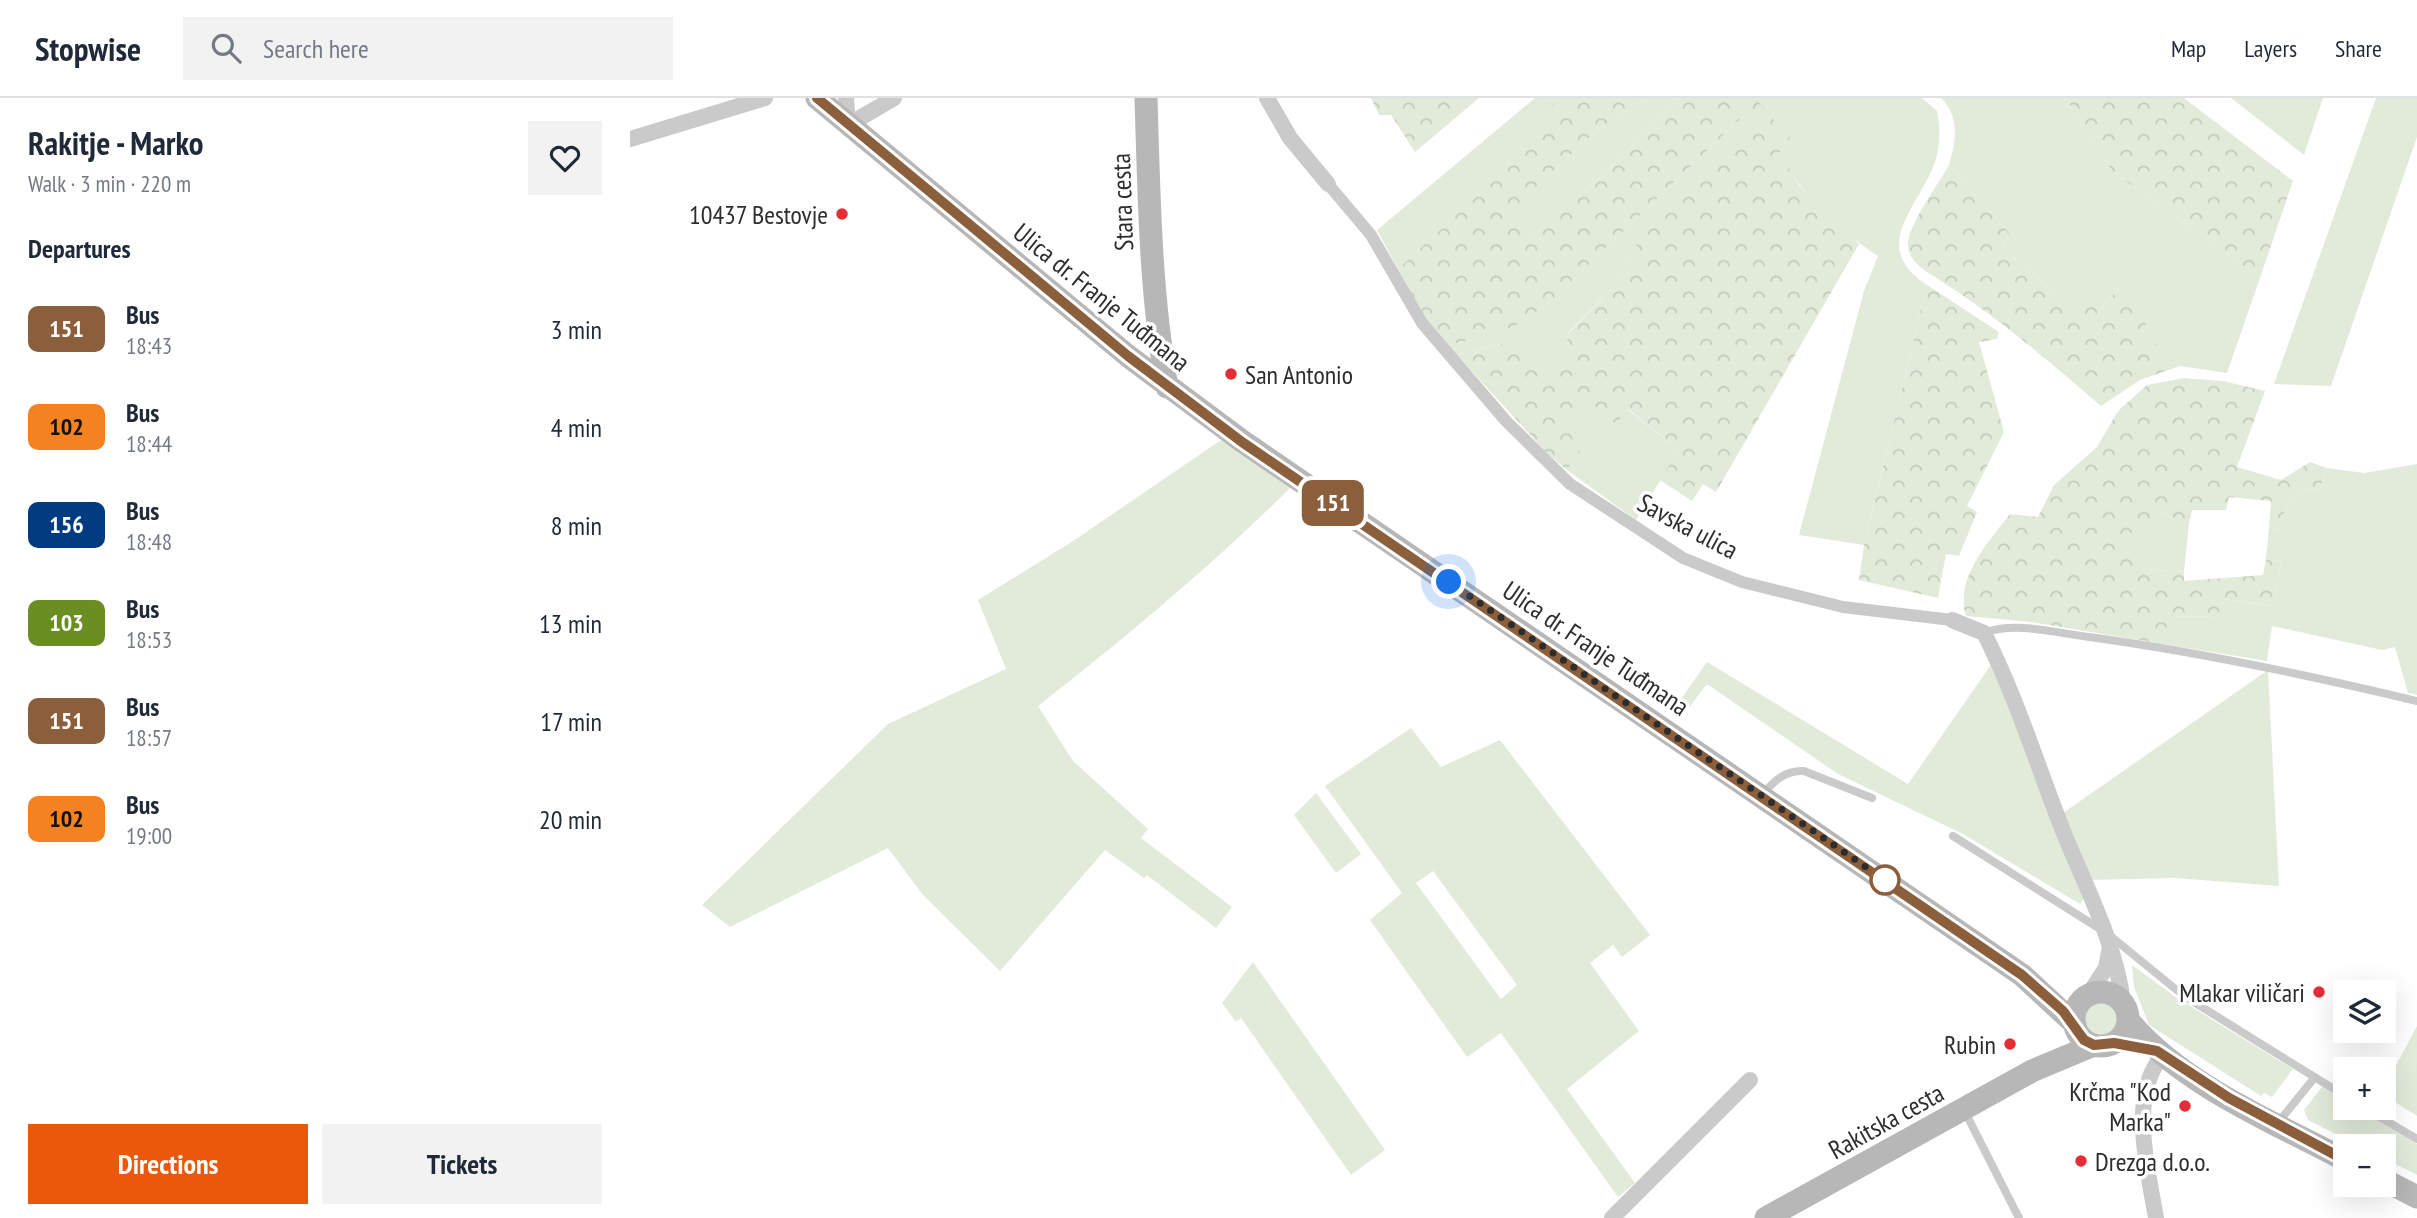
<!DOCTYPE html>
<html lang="en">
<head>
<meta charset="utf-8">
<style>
	:root { --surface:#fff; --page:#f2f2f3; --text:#1f2937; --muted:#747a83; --line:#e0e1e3; --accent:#ea580c }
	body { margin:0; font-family:"PT Sans Narrow",sans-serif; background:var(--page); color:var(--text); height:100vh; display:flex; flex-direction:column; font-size:26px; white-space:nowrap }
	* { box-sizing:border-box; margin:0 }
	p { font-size:23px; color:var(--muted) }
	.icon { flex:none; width:38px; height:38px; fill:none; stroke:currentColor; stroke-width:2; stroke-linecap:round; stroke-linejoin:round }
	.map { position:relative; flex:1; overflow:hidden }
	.panel { display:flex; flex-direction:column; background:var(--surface); width:630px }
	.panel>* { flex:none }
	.badge { padding:0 14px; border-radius:10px; font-size:24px; line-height:46px }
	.fabs { position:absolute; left:1703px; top:882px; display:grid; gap:14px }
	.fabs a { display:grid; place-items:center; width:63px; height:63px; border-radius:0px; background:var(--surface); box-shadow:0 7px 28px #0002; font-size:35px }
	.you { position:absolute; width:35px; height:35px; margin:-18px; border:5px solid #fff; border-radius:50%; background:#1a73e8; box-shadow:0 0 0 10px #1a73e833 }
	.map>.badge { position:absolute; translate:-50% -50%; box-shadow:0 0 0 4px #fff }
	h2 { padding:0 28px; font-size:26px; line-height:63px }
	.round { display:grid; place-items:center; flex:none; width:74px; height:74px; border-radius:0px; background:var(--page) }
	.summary { display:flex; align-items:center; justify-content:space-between; height:119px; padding:0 28px }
	h1 { font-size:33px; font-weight:700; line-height:52px }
	.action { display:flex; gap:14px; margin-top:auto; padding:14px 28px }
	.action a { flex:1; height:80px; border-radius:0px; background:var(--accent); color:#fff; font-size:28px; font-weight:700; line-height:80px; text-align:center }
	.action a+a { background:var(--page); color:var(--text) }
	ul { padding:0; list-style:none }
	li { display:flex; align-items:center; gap:21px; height:98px; padding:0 28px }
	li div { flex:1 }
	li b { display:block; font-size:26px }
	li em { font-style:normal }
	li .badge { min-width:77px; font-weight:700; text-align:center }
	header { display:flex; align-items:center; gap:42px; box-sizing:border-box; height:98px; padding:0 35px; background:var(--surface); border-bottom:2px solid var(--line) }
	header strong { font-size:33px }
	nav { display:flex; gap:38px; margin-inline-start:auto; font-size:24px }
	.search { width:490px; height:63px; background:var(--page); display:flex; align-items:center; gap:18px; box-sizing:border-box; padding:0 24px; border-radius:0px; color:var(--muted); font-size:26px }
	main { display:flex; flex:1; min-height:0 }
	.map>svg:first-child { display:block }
	.green { fill:#e2ebda; fill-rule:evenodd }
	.forest { fill:url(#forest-crowns) }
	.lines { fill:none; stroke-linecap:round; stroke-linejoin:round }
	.service { stroke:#cacaca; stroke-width:8 }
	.pedestrian { stroke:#cacaca; stroke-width:12 }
	.minor { stroke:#cacaca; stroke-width:16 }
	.secondary { stroke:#b7b7b7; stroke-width:23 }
	.line-casing { stroke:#fff; stroke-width:16 }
	.line { stroke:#8b5e3c; stroke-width:10 }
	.walk { stroke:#2d2d2d; stroke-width:7; stroke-dasharray:0 12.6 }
	.poi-dot { fill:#e42e36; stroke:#fff; stroke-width:2.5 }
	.stop-dot { fill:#fff; stroke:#8b5e3c; stroke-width:3.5 }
	.labels { text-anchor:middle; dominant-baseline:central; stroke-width:7; stroke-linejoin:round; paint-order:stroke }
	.street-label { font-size:26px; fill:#2d2d2d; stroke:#fff }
	.poi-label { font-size:26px; fill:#2d2d2d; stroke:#fff; text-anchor:end }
</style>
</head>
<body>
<header>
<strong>Stopwise</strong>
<div class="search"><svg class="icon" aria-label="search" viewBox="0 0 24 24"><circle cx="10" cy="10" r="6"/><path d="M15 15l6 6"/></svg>Search here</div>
<nav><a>Map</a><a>Layers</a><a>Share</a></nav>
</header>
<main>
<section class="panel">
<div class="summary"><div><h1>Rakitje - Marko</h1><p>Walk · 3 min · 220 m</p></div><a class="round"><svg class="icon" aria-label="heart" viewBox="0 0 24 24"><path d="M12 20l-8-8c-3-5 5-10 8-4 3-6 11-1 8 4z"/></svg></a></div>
<h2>Departures</h2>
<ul>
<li><span class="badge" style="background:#8b5e3c;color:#fff">151</span><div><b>Bus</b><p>18:43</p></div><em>3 min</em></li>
<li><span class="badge" style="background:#f58220;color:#111">102</span><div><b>Bus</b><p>18:44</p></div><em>4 min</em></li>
<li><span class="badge" style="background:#003b80;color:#fff">156</span><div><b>Bus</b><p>18:48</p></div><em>8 min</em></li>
<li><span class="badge" style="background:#6b8e23;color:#fff">103</span><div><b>Bus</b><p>18:53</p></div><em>13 min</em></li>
<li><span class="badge" style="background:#8b5e3c;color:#fff">151</span><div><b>Bus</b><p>18:57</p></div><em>17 min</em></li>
<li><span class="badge" style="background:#f58220;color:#111">102</span><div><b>Bus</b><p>19:00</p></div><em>20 min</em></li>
</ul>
<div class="action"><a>Directions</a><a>Tickets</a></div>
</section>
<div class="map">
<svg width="1787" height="1120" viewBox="0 0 1787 1120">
	<defs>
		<pattern id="forest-crowns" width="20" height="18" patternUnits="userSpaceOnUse" patternTransform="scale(1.75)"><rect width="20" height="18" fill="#e2ebda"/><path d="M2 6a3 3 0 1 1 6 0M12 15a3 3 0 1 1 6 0" fill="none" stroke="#c2cabb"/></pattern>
	</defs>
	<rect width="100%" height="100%" fill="#fff"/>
	<!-- green -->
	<path class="green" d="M905 0H917L934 19 768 171 747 132Z
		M1016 0H1050L978 72 901 139 878 114 966 33Z
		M1125 0H1292L1307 13C1311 32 1310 54 1302 72 1282 115 1242 151 1297 187L1234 447 1169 437 1234 193 1248 158C1210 134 1171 95 1149 56 1139 38 1133 18 1125 0Z
		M1311 0H1438L1442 12 1482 73 1630 180 1597 275 1550 268 1512 233 1488 191 1469 213H1446L1372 149 1379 135 1319 67C1326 44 1330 18 1311 0Z
		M1601 0H1693L1674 57Z
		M1746 0H1787V39L1701 288 1644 286Z
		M1114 17 1124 29 1008 143 983 189 938 235 937 253 913 277 875 245 827 257 817 247C868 237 884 232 924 200Z
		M960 305 997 311 1049 352 1006 422 937 372 953 347 937 331Z
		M594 340 662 388C582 468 497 538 408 608L443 663 518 731 511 740 602 809 586 830 517 777 514 780 475 752 370 873 293 797 258 750 100 829 72 807 258 626 376 571 348 502 443 443Z
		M1787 366V597L1778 595 1765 549 1752 552 1642 528 1637 563 1533 546 1538 518 1588 519 1591 501 1644 508 1651 464 1636 461 1639 429 1648 432 1659 401 1677 391 1689 393 1697 370 1734 375Z
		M1531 415 1559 426 1554 474 1518 471 1487 444Z
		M1077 564 1278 686 1363 564 1454 800 1450 806 1333 736 1208 676 1077 586 1051 620 1042 614Z
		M1638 572 1649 788 1545 780 1458 782 1433 715Z
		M781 630 811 669 870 642 1020 837 992 859 983 847 960 865 1009 933 937 991 1005 1085 988 1099 871 935 837 959 740 822 772 795 695 688ZM803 773 887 887 871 901 786 785Z
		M686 695 731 756 706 775 664 717Z
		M623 864 755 1052 721 1077 611 920 606 924 592 905Z
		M1502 867 1547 900 1663 971 1642 999 1634 995 1631 998 1519 927 1504 889Z
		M1453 921a18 18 0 1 1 36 0a18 18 0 1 1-36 0Z
		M1787 928V1018L1754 997V990Z
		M1692 989 1715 1003V1010H1726L1787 1046V1077L1754 1060V1048H1729L1678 1022 1674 1012Z"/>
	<!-- forest -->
	<path class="forest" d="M741 0H849L785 54 761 17H749Z
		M917 0H1016L966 33 879 114 901 139 978 72 1050 0H1125L1160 40 1149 55 1169 87 1229 146 1086 394 1073 386 1062 403 1030 382 1049 352 998 311 986 326 961 305 938 330 954 347 937 372 916 354 827 257 875 245 914 276 936 253 938 236 983 189 1008 143 1123 29 1114 17 924 200C884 233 868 237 817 247L796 221 768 171 933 19Z
		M1438 0H1554L1663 83 1630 180 1482 73 1442 12Z
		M1319 67 1379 135 1372 149 1446 213 1457 201 1469 213 1488 191 1520 219 1512 233 1550 268 1510 282 1471 308C1420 264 1370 221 1314 185 1301 176 1279 166 1278 148 1276 130 1309 85 1319 67Z
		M1297 187 1369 234 1367 241 1349 244 1374 334 1337 408 1347 414 1329 458 1316 456 1308 500 1229 482 1234 447Z
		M1554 280 1593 283 1635 293 1607 369 1651 382 1680 364 1697 370 1689 393 1677 391 1659 401 1648 432 1639 429 1641 403 1599 399 1596 412H1562L1559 426 1531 415 1488 444 1518 471 1554 474V483L1633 477 1636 461 1651 464 1644 508 1592 501 1588 519 1539 518 1533 546 1401 524 1336 518C1324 481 1359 443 1380 416L1408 419 1424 387 1467 349 1488 313 1517 287Z"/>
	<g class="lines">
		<!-- service -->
		<path class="service" d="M1354 535C1385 523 1426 535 1459 539 1570 554 1678 577 1787 603
			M1132 697C1144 683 1155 672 1174 673L1242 700
			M1323 738 1478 836 1554 898 1715 998
			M1734 1010 1787 1041
			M1334 1012 1389 1120
			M1647 1026 1685 979"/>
		<!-- pedestrian -->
		<path class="pedestrian" d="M698 86 741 137 792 225 876 323 940 386 1053 460 1112 484 1213 509 1322 522"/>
		<!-- minor -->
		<path class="minor" d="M216 0 218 27 264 0
			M637 0 660 40 698 86
			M0 41 135 0
			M1322 522 1354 535C1386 598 1407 667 1433 733 1456 790 1485 843 1493 904
			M1459 896 1476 870 1480 849
			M982 1120 1120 982
			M1526 1120C1518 1071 1498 999 1532 958"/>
		<!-- secondary -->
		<path class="secondary" d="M187 0 498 258 612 343 1392 877 1445 926
			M516 0C519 96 520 194 537 289
			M1444 921a27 27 0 1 1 54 0a27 27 0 1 1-54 0Z
			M1499 923C1551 986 1643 1024 1715 1062
			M1754 1082 1787 1099
			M1136 1120 1402 973 1464 947"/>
	</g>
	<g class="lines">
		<defs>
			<path id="line" d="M187 0 498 258 612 344 1392 877 1433 913 1454 942 1464 947 1484 945 1527 953 1599 1000 1715 1062"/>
		</defs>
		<!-- line casing -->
		<use href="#line" class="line-casing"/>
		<!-- line -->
		<use href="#line" class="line"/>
		<!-- walk -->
		<path class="walk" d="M819 484 1255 782"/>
	</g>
	<!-- markers -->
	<g class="poi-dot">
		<circle cx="212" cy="116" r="7"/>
		<circle cx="601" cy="276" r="7"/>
		<circle cx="1689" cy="894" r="7"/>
		<circle cx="1380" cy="946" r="7"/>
		<circle cx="1555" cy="1008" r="7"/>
		<circle cx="1451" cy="1063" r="7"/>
	</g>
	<circle class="stop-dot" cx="1255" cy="782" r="14"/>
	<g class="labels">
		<!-- street labels -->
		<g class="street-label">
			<text transform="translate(492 104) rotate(-92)">Stara cesta</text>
			<text transform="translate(472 199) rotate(39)">Ulica dr. Franje Tuđmana</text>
			<text transform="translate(1058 428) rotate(28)">Savska ulica</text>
			<text transform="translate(966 550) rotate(34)">Ulica dr. Franje Tuđmana</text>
			<text transform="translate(1256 1023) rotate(-29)">Rakitska cesta</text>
		</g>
		<!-- poi labels -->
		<g class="poi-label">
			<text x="198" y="116">10437 Bestovje</text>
			<text x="615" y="276" text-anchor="start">San Antonio</text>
			<text x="1675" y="894">Mlakar viličari</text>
			<text x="1366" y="946">Rubin</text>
			<text x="1541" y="993">Krčma "Kod<tspan x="1541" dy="30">Marka"</tspan></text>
			<text x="1465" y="1063" text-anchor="start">Drezga d.o.o.</text>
		</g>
	</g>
</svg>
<div class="fabs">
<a><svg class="icon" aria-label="layers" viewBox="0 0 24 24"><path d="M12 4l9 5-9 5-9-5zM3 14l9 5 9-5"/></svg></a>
<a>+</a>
<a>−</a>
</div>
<div class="you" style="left:819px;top:484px"></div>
<b class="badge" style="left:703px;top:405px;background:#8b5e3c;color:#fff">151</b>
</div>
</main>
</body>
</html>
